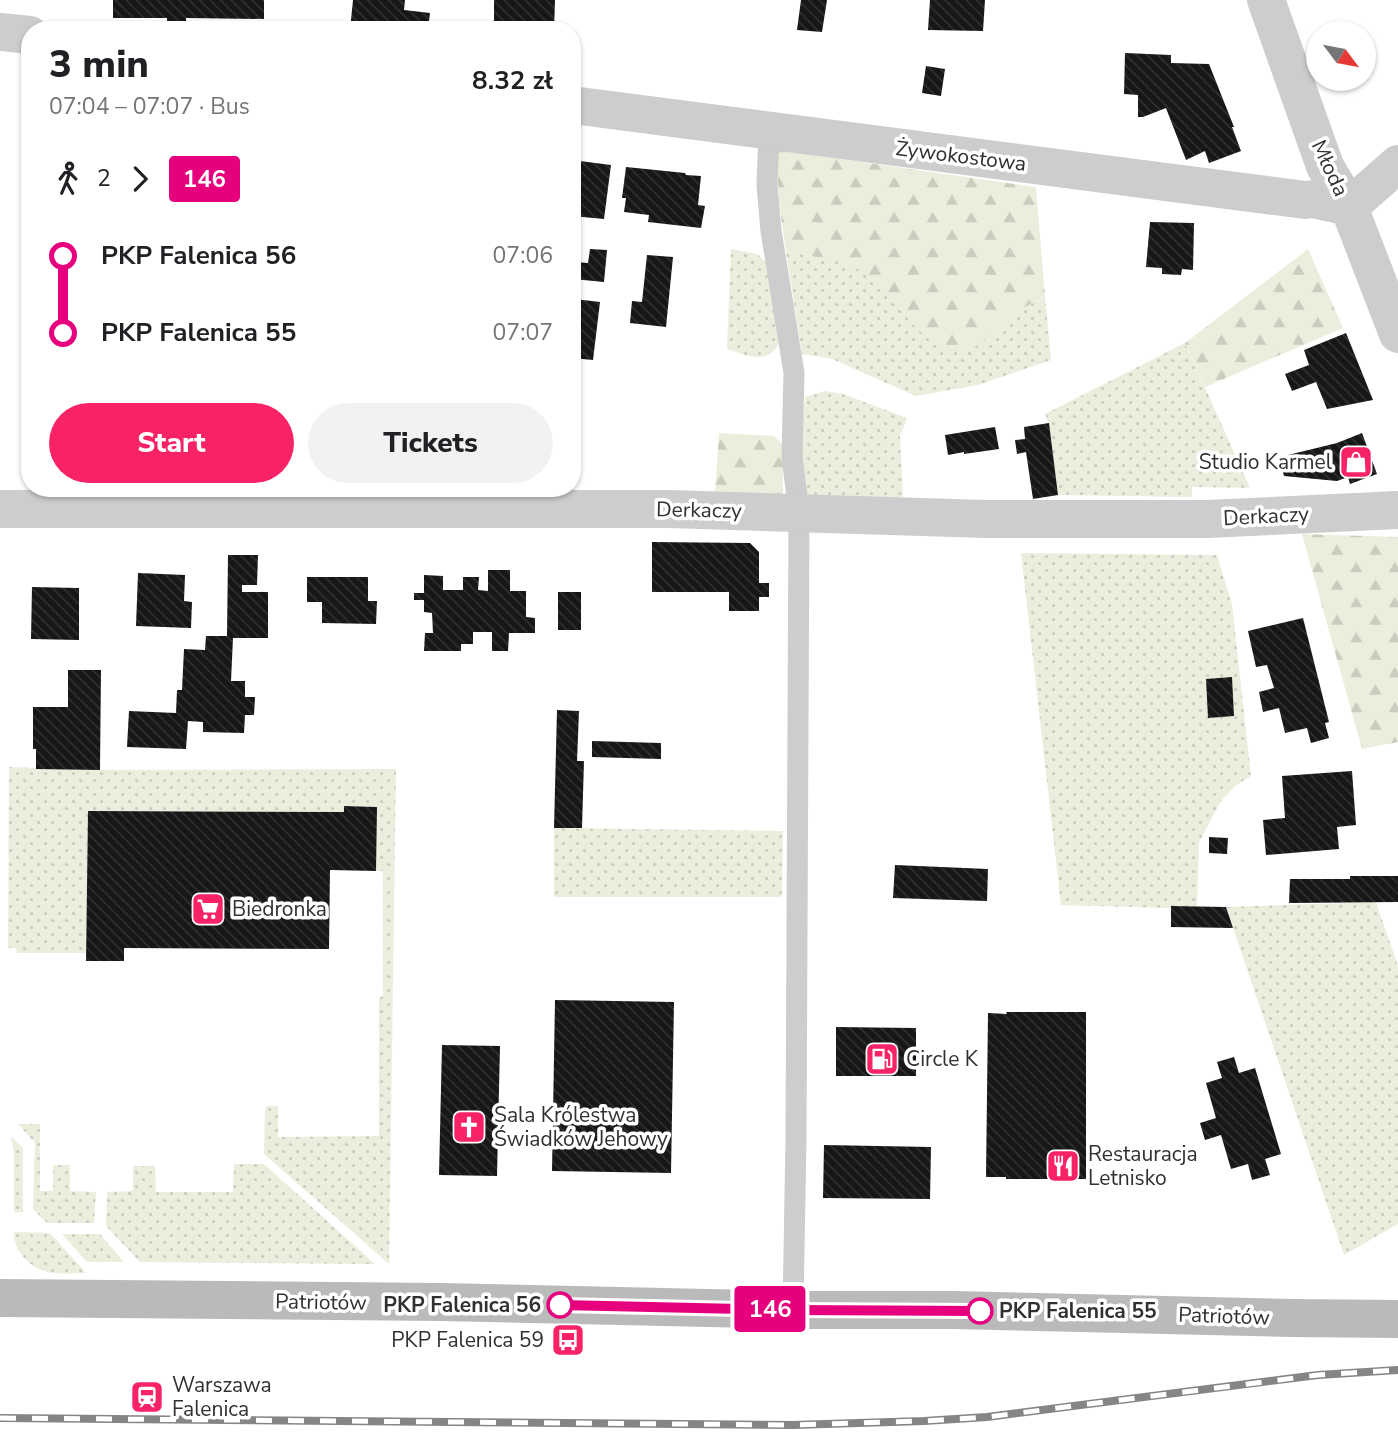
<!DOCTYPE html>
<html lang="en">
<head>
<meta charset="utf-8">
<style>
	:root { --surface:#fff; --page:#f2f2f2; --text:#202124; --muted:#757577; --accent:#f72366 }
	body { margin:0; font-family:"Nunito Sans",sans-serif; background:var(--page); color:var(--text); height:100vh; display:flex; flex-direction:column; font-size:26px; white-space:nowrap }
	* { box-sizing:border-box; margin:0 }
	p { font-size:23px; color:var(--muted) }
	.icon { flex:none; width:38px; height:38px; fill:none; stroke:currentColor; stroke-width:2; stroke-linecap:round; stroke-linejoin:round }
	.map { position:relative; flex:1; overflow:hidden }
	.details { position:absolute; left:21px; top:21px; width:560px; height:476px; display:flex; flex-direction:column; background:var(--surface); border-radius:28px; box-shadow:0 2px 5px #0004 }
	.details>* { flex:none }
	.badge { padding:0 14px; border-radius:5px; font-size:24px; line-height:46px }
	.needle { width:46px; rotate:122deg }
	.buttons { position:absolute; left:1306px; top:21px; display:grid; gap:14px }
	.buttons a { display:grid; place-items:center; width:70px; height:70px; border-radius:50%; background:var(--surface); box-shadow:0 2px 5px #0004; font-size:35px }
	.map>.badge { position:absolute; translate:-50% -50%; box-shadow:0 0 0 4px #fff }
	.legs { display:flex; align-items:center; gap:10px; height:77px; padding:0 28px; font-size:23px }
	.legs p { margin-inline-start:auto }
	.overview { display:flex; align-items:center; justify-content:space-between; height:119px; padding:0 28px }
	h1 { font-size:38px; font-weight:800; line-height:52px }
	.cta { display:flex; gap:14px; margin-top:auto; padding:14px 28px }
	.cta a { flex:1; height:80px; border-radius:42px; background:var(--accent); color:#fff; font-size:28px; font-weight:800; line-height:80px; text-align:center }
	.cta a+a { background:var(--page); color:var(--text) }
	ul { padding:0 28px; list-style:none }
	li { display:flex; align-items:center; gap:24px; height:77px; font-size:26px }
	li i { display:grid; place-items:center; width:10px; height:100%; margin:0 9px; background:currentColor }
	li i::after { content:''; width:18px; height:18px; margin:-9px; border:5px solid; border-radius:50%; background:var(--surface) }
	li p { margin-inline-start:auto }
	li:first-child i { background:linear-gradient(#0000 50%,currentColor 0) }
	li:last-child i { background:linear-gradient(currentColor 50%,#0000 0) }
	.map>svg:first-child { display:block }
	.grass { fill:url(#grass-dots) }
	.forest { fill:url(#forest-firs) }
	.building { fill:url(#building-back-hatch) }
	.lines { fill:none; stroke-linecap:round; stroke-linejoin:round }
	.lane { stroke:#cdcdcd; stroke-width:21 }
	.street { stroke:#cdcdcd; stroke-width:38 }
	.secondary { stroke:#bababa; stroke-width:38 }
	.rail-casing { stroke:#858585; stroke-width:8 }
	.rail { stroke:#fff; stroke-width:5; stroke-dasharray:16; stroke-linecap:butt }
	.line-1-casing { stroke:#fff; stroke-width:16 }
	.line-1 { stroke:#e6007e; stroke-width:10 }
	.stop-1-dot { fill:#fff; stroke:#e6007e; stroke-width:3.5 }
	.labels { text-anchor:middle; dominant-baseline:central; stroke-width:7; stroke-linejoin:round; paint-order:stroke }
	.street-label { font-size:21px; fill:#303030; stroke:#fff }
	.poi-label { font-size:21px; fill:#303030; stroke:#fff; text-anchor:start }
	.stop-label { font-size:21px; font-weight:bold; fill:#303030; stroke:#fff; text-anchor:end }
</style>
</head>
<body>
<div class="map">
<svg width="1398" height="1443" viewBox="0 0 1398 1443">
	<defs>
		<pattern id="grass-dots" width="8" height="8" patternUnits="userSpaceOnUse" patternTransform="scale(1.75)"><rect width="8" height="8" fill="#ebeedd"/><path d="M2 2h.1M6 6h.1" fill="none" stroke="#caccbe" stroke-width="1.8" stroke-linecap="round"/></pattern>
		<pattern id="forest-firs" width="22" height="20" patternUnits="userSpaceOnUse" patternTransform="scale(1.75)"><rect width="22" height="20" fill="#ebeedd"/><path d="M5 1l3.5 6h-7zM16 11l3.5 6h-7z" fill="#caccbe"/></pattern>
		<pattern id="building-back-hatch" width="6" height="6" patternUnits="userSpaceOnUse" patternTransform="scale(1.75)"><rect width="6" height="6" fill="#171717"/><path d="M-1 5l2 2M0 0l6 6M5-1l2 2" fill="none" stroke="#303030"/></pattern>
	</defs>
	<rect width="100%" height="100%" fill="#fff"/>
	<!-- grass -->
	<path class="grass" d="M731 249 757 254 766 262 779 343C768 366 746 355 727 349Z
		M786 252C820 257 860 260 885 287 892 295 898 305 905 314L999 329 1013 313 1045 297 1051 360 978 385 916 396 832 359 802 354Z
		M1185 343 1250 488 1192 487V497L1058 495 1049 423 1045 414Z
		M825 391 843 394 907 418 900 436 903 497H806L800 452 805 397Z
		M1021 553 1217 555 1232 604 1251 776 1235 786 1221 801 1199 842 1197 907 1172 906 1171 908 1061 905Z
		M9 767 100 770 396 769 389 1264 264 1154 265 1110 267 1106H278V1137L379 1136V998L383 996V871H376V807L344 806V812L88 811 86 953H17L16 948H8Z
		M554 828 783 831 782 897H554Z
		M1376 902 1398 966V1224L1344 1255 1226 907Z
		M18 1124H40V1191H53V1165H70V1191L96 1192 94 1223H47L33 1209 35 1143Z
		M11 1136 23 1148V1212H14V1153Z
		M234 1164H264L375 1264 140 1262 106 1226 107 1192 133 1191V1166H155L156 1192H233Z
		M14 1232 50 1233 86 1273C75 1273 64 1274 53 1273 33 1271 14 1253 14 1232Z
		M62 1234H100L124 1262H87Z"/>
	<!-- forest -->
	<path class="forest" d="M778 150 1036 187 1045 297 1013 313 999 329 976 346 951 353C929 341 917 331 902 310 896 302 890 292 882 285 855 261 821 257 786 252 781 218 776 184 778 150Z
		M1308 249 1343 328 1205 387 1185 343Z
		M719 433 774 436 783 445V496L715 495Z
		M1302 534 1398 537V742L1362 749Z"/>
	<!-- building -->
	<path class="building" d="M113 0H264V19L186 18V29H167V18H113Z
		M353 0H405L404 10 430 13 428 30H350Z
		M494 0H555L554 30H494Z
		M801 0H827L822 32 797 30Z
		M930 0H985L983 31 928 30Z
		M1125 53 1171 55V63L1209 64 1234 127H1232L1241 151 1209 163 1205 151 1186 160 1166 108 1143 117H1138V95L1124 94Z
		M926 66 945 69 941 96 922 93Z
		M572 160 611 165 604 219 572 216Z
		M626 167 685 173 686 175 701 176 698 205 705 206 701 228 648 222 649 215 624 212 626 198H622Z
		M1150 222 1194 223 1193 270 1182 269 1181 275 1162 274V268L1146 267Z
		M590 249 607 250 604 282 573 279 575 262 588 263Z
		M647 255 673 257 666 327 630 323 632 301 642 302Z
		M575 299 600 302 593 360 572 358V318Z
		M1346 333 1373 400 1327 409 1316 382 1292 391 1285 374 1309 365 1304 350Z
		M1049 423 1058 495 1033 499 1026 452 1017 454 1015 440 1025 439 1024 427Z
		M995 427 999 449 964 454V452L948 455 945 435Z
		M1362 433 1377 474 1350 484 1348 477 1337 481 1284 476 1282 469 1288 455 1337 443Z
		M652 542 750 543 759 552V583H769V597H759V611H729V592H652Z
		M228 555H258L257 585H242V592H268V638H233L231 681H245V697H255L254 715H245L244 733 203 732V722L188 721 186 749 127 747 129 711 176 713 177 690H182L184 649 205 650 206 636H227Z
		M488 570H510V591H526V617L535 618V633H509L508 651H492V632H473V644H461V651H424L425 633H433L432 613 424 612V600H414V593H424V575L443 576V590H463V577H479L478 590 488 591Z
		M138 573 185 575 184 601 192 602 191 628 136 626Z
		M307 577H368V601H377L376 624 322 623V602H307Z
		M32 587 79 588V640L31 639Z
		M558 592H581V630H558Z
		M1303 618 1329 722 1325 723 1329 738 1311 743 1307 728 1285 733 1279 708 1263 712 1259 692 1274 688 1267 665 1256 667 1248 631Z
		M68 670H101L100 770 36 769V749H33V707H68Z
		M1232 677 1234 716 1208 718 1206 679Z
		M557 710 579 711 577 761H584L582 828H554Z
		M592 741 661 743V759L592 757Z
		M1352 771 1356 825 1337 827 1339 849 1266 855 1263 820 1285 818 1282 776Z
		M344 806 377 807 376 871 330 870 329 949 124 948V961H86L88 811 344 812Z
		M1209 837 1228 838 1227 854 1209 853Z
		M895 865 988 869 987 901 893 898Z
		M1350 876H1398V902L1289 903 1290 879H1350Z
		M1171 906 1226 907 1233 928 1171 927Z
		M555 1000 674 1002 671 1173 552 1171Z
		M1006 1012H1086V1179H1006V1177H986L988 1013 1007 1014Z
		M836 1027 916 1028V1076H836Z
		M442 1045 500 1046 497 1176 439 1175Z
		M1234 1057 1239 1073 1255 1068 1281 1154 1265 1159 1270 1175 1252 1180 1248 1164 1231 1169 1221 1135 1205 1140 1200 1123 1216 1118 1206 1083 1222 1078 1217 1062Z
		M824 1145 931 1147 930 1199 823 1198Z"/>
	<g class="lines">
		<!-- lane -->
		<path class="lane" d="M769 131 767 185 771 231 794 373 792 457 799 513 796 1138 793 1310"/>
		<!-- street -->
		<path class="street" d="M1266 0 1325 166 1349 207 1398 334
			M0 32 30 35
			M572 105 1305 200 1313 199 1349 207 1398 164
			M0 509H669L986 519H1207L1398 510"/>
		<!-- secondary -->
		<path class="secondary" d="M0 1298 441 1302 793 1310H954L1291 1318 1398 1319"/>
		<defs>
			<path id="rail" d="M0 1418 793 1425 924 1421 987 1417 1318 1375 1398 1370"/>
		</defs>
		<!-- rail casing -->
		<use href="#rail" class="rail-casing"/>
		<!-- rail -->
		<use href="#rail" class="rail"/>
	</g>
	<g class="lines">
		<defs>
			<path id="line-1" d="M560 1305 793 1310 980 1311"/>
		</defs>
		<!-- line-1 casing -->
		<use href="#line-1" class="line-1-casing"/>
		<!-- line-1 -->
		<use href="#line-1" class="line-1"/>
	</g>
	<!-- icons -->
	<defs>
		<symbol id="shop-square" viewBox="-11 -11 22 22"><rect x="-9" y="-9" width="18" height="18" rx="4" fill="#f72366" stroke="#fff"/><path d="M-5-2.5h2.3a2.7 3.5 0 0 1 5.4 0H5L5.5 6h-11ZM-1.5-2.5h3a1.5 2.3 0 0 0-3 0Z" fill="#fff"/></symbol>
		<symbol id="supermarket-square" viewBox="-11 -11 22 22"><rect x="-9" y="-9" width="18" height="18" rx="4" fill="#f72366" stroke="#fff"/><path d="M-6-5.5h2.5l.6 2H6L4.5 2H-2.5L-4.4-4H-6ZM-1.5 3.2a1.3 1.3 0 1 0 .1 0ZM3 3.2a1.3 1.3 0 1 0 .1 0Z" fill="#fff"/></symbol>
		<symbol id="fuel-square" viewBox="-11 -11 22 22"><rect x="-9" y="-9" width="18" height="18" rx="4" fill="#f72366" stroke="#fff"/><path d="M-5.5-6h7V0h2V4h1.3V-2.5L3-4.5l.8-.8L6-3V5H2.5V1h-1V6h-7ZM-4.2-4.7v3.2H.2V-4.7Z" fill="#fff"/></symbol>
		<symbol id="church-square" viewBox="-11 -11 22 22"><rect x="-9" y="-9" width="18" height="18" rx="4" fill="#f72366" stroke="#fff"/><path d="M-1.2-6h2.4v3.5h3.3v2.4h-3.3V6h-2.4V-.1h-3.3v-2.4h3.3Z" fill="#fff"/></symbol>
		<symbol id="restaurant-square" viewBox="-11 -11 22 22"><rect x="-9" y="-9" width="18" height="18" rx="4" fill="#f72366" stroke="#fff"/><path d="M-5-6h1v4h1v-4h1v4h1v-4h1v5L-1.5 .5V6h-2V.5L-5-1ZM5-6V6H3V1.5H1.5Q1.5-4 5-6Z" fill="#fff"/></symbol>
		<symbol id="bus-square" viewBox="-11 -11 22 22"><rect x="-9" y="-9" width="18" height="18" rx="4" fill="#f72366" stroke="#fff"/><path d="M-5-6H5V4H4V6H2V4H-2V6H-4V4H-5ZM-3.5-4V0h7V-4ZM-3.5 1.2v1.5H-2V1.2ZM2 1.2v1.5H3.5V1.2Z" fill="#fff"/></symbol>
		<symbol id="station-square" viewBox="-11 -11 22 22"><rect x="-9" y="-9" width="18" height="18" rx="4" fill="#f72366" stroke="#fff"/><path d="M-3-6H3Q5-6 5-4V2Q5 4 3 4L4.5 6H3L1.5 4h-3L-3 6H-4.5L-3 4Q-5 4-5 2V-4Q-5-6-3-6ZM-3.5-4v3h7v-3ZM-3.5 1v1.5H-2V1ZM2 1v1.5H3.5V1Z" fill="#fff"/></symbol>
	</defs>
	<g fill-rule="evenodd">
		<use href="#shop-square" x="1337" y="443" width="38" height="38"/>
		<use href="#supermarket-square" x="189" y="890" width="38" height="38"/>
		<use href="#fuel-square" x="863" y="1040" width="38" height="38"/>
		<use href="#church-square" x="450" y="1108" width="38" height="38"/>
		<use href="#restaurant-square" x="1044" y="1147" width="38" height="38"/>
		<use href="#bus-square" x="549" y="1321" width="38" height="38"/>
		<use href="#station-square" x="128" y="1378" width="38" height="38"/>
	</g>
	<!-- markers -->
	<g class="stop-1-dot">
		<circle cx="560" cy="1305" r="12"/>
		<circle cx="980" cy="1311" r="12"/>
	</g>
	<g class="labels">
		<!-- street labels -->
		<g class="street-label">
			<text transform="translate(961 156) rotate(7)">Żywokostowa</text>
			<text transform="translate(1330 168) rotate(65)">Młoda</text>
			<text transform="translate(699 510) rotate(1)">Derkaczy</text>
			<text transform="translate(1266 516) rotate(-3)">Derkaczy</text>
			<text transform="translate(321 1302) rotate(1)">Patriotów</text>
			<text transform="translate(1224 1316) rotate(2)">Patriotów</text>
		</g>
		<!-- poi labels -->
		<g class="poi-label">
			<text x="1332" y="462" text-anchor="end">Studio Karmel</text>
			<text x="232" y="909">Biedronka</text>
			<text x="906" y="1059">Circle K</text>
			<text x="494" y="1115">Sala Królestwa<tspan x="494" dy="24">Świadków Jehowy</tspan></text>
			<text x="1088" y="1154">Restauracja<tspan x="1088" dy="24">Letnisko</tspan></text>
			<text x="544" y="1340" text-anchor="end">PKP Falenica 59</text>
			<text x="172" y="1385">Warszawa<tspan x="172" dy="24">Falenica</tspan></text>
		</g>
		<!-- stop labels -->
		<g class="stop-label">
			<text x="541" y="1305">PKP Falenica 56</text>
			<text x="999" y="1311" text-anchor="start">PKP Falenica 55</text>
		</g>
	</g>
</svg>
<div class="buttons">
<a><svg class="needle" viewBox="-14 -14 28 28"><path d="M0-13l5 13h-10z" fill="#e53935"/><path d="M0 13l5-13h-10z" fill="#757577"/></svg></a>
</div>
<b class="badge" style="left:770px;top:1309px;background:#e6007e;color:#fff">146</b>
<section class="details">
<div class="overview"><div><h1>3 min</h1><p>07:04 – 07:07 · Bus</p></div><b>8.32 zł</b></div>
<div class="legs"><svg class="icon" aria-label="walk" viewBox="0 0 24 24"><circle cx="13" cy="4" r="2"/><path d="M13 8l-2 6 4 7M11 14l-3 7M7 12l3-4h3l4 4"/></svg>2<svg class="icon" aria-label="forward" viewBox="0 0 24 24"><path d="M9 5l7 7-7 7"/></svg><b class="badge" style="background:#e6007e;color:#fff">146</b></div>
<ul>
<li><i style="color:#e6007e"></i><b>PKP Falenica 56</b><p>07:06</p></li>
<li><i style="color:#e6007e"></i><b>PKP Falenica 55</b><p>07:07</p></li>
</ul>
<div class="cta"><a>Start</a><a>Tickets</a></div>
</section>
</div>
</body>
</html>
